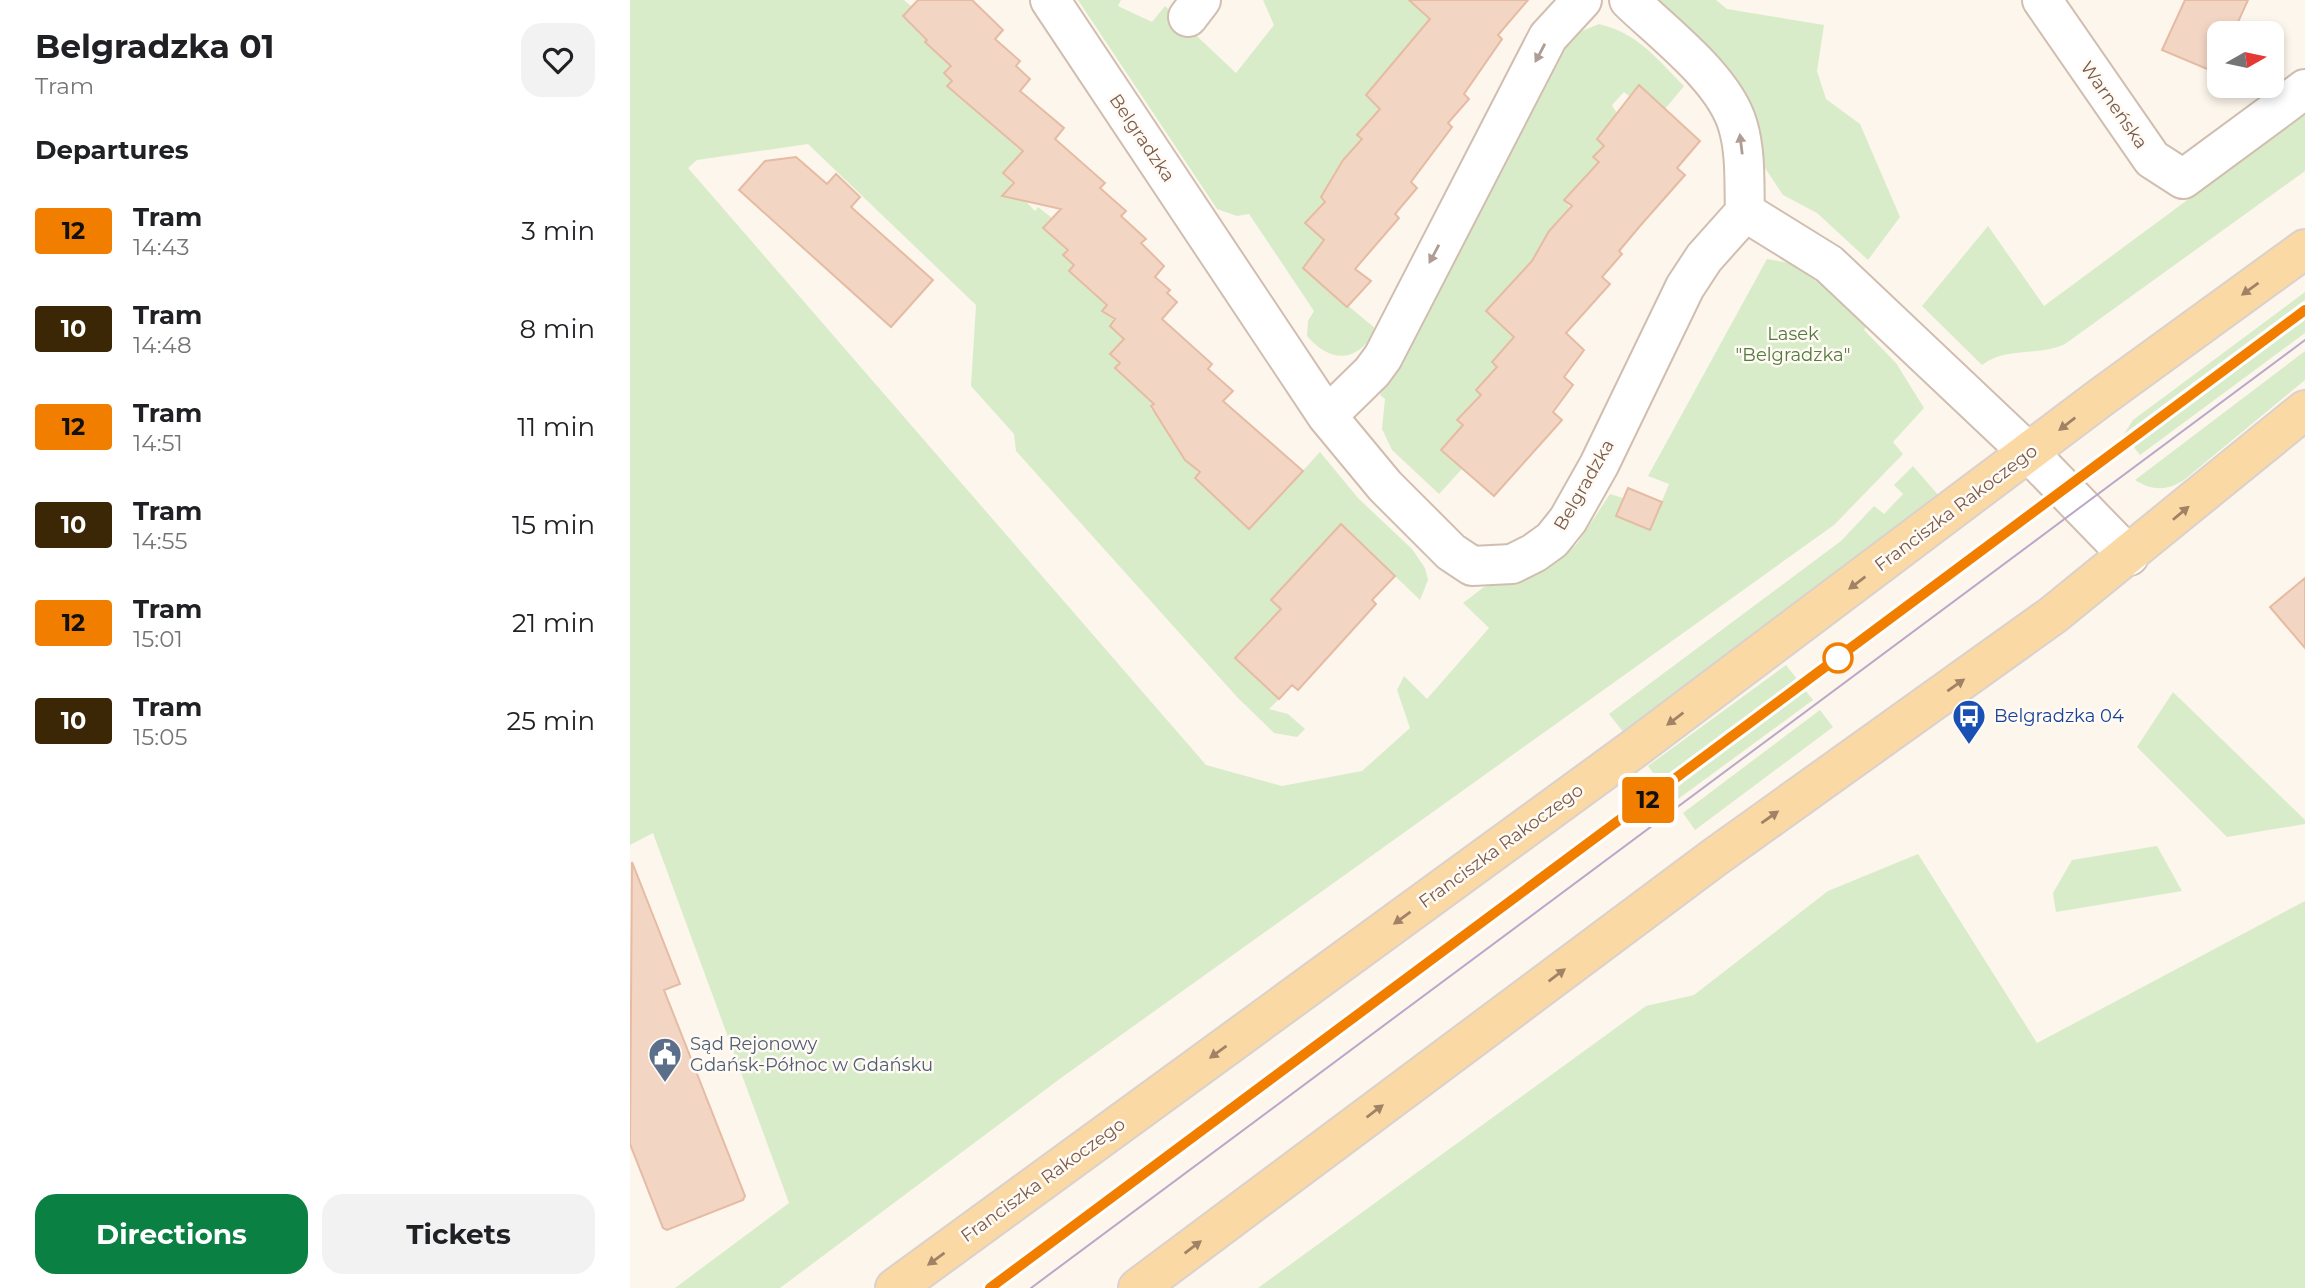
<!DOCTYPE html>
<html lang="en">
<head>
<meta charset="utf-8">
<style>
	:root { --surface:#fff; --page:#f2f2f2; --text:#202124; --muted:#757577; --accent:#0b8043 }
	body { margin:0; font-family:Montserrat,sans-serif; background:var(--page); color:var(--text); height:100vh; display:flex; flex-direction:column; font-size:26px; white-space:nowrap }
	* { box-sizing:border-box; margin:0 }
	p { font-size:23px; color:var(--muted) }
	.icon { flex:none; width:38px; height:38px; fill:none; stroke:currentColor; stroke-width:2; stroke-linecap:round; stroke-linejoin:round }
	.map { position:relative; flex:1; overflow:hidden }
	.details { display:flex; flex-direction:column; background:var(--surface); width:630px }
	.details>* { flex:none }
	.badge { padding:0 14px; border-radius:5px; font-size:24px; line-height:46px }
	.needle { width:46px; rotate:81deg }
	.tools { position:absolute; left:1577px; top:21px; display:grid; gap:14px }
	.tools a { display:grid; place-items:center; width:77px; height:77px; border-radius:14px; background:var(--surface); box-shadow:0 4px 10px #0003; font-size:35px }
	.map>.badge { position:absolute; translate:-50% -50%; box-shadow:0 0 0 4px #fff }
	h2 { padding:0 35px; font-size:26px; line-height:63px }
	.round { display:grid; place-items:center; flex:none; width:74px; height:74px; border-radius:21px; background:var(--page) }
	.head { display:flex; align-items:center; justify-content:space-between; height:119px; padding:0 35px }
	h1 { font-size:33px; font-weight:700; line-height:52px }
	.cta { display:flex; gap:14px; margin-top:auto; padding:14px 35px }
	.cta a { flex:1; height:80px; border-radius:21px; background:var(--accent); color:#fff; font-size:28px; font-weight:700; line-height:80px; text-align:center }
	.cta a+a { background:var(--page); color:var(--text) }
	ul { padding:0; list-style:none }
	li { display:flex; align-items:center; gap:21px; height:98px; padding:0 35px }
	li div { flex:1 }
	li b { display:block; font-size:26px }
	li em { font-style:normal }
	li .badge { min-width:77px; font-weight:700; text-align:center }
	main { display:flex; flex:1; min-height:0 }
	.map>svg:first-child { display:block }
	.green { fill:#d8ecc9 }
	.building { fill:#f3d5c3; stroke:#e6bba3; stroke-width:2 }
	.lines { fill:none; stroke-linecap:round; stroke-linejoin:round }
	.minor-casing { stroke:#d1beb0; stroke-width:42 }
	.major-casing { stroke:#dad1cd; stroke-width:42 }
	.minor { stroke:#fff; stroke-width:38 }
	.major { stroke:#fbd9a5; stroke-width:38 }
	.tram { stroke:#b9a8c9; stroke-width:2 }
	.oneway { fill:#af9d94 }
	.oneway2 { fill:#a18267 }
	.line-casing { stroke:#fff; stroke-width:16 }
	.line { stroke:#f27e00; stroke-width:10 }
	.stop-dot { fill:#fff; stroke:#f27e00; stroke-width:3.5 }
	.labels { text-anchor:middle; dominant-baseline:central; stroke-width:5; stroke-linejoin:round; paint-order:stroke }
	.street-label { font-size:18px; fill:#7a5c4d; stroke:#fffaf3 }
	.park-label { font-size:18px; fill:#537a41; stroke:#fffaf3 }
	.transit-label { font-size:18px; fill:#164399; stroke:#fffaf3; text-anchor:start }
	.service-label { font-size:18px; fill:#4e5e75; stroke:#fffaf3; text-anchor:start }
</style>
</head>
<body>
<main>
<section class="details">
<div class="head"><div><h1>Belgradzka 01</h1><p>Tram</p></div><a class="round"><svg class="icon" aria-label="heart" viewBox="0 0 24 24"><path d="M12 20l-8-8c-3-5 5-10 8-4 3-6 11-1 8 4z"/></svg></a></div>
<h2>Departures</h2>
<ul>
<li><span class="badge" style="background:#f27e00;color:#111">12</span><div><b>Tram</b><p>14:43</p></div><em>3 min</em></li>
<li><span class="badge" style="background:#3b2706;color:#fff">10</span><div><b>Tram</b><p>14:48</p></div><em>8 min</em></li>
<li><span class="badge" style="background:#f27e00;color:#111">12</span><div><b>Tram</b><p>14:51</p></div><em>11 min</em></li>
<li><span class="badge" style="background:#3b2706;color:#fff">10</span><div><b>Tram</b><p>14:55</p></div><em>15 min</em></li>
<li><span class="badge" style="background:#f27e00;color:#111">12</span><div><b>Tram</b><p>15:01</p></div><em>21 min</em></li>
<li><span class="badge" style="background:#3b2706;color:#fff">10</span><div><b>Tram</b><p>15:05</p></div><em>25 min</em></li>
</ul>
<div class="cta"><a>Directions</a><a>Tickets</a></div>
</section>
<div class="map">
<svg width="1675" height="1288" viewBox="0 0 1675 1288">
	<rect width="100%" height="100%" fill="#fdf6ec"/>
	<!-- green -->
	<path class="green" d="M0 0H274L282 7 273 17 321 66 314 73 322 81 318 86 360 123 413 128 373 173C385 185 392 199 405 211L408 207 422 218 413 228 441 246 433 255 444 265 439 271 464 294 481 301 473 311 484 320 480 326 494 339 481 354 490 363 485 368 512 392 528 399 520 408C540 427 550 453 569 473L566 478 619 529 690 452 728 498 782 549 795 568 798 580 790 600 711 524 700 535 693 552 686 550 691 555 656 614 605 658 649 699 639 709 658 714 675 729 667 737 644 733 607 697 386 451 384 434 341 386 346 305 178 144 67 160 58 168 576 765 652 786 732 771 780 728 767 690 774 676 797 699 859 628 833 603 854 587 907 575 947 544 980 494 993 498 986 516 1020 530 1039 484 1018 476 1137 259 1171 265 1236 326 1234 330 1266 363 1294 408 1263 442 1273 454 1204 525 431 1078 150 1288H45L159 1203 23 833 0 845Z
		M448 0H491L488 6 522 22 535 6 606 73 644 25 633 0H799L791 10 801 20 736 95 750 109 733 140 712 161 692 194 697 200 688 210 696 241 673 268 746 329C728 363 701 364 677 336L678 321 684 311 619 214 607 216 587 209Z
		M1023 0H1086L1097 9 1194 25 1187 71 1196 99 1230 124 1270 217 1238 260 1187 213 1153 195 1133 165 1124 124Z
		M969 24C1008 33 1027 59 1054 86L1035 109 1009 85 999 96 994 92 982 105 989 117 967 139 974 146 964 157 969 162 935 200 940 208 931 218 935 221 918 233 906 263 903 260 901 262 905 267 856 311 884 337 867 367 846 390 851 395 828 420 833 425 811 449 832 469 809 494 762 450 752 429 755 399 750 395 878 145 927 58 952 31Z
		M1675 113V171L1435 344C1408 357 1377 346 1352 365L1292 306 1358 226 1414 306Z
		M1675 292V300L1494 434 1503 420Z
		M1675 318V333L1510 455 1503 446Z
		M1675 351V380L1554 480C1537 491 1522 491 1505 480Z
		M1283 466 1309 496 994 733 979 714 1211 541 1244 506 1254 514 1273 494 1264 485Z
		M1156 665 1167 679 1029 781 1018 766Z
		M1175 690 1183 700 1044 802 1038 794Z
		M1543 692 1675 820V824L1597 837 1507 747Z
		M1190 710 1203 727 1065 830 1053 813Z
		M1527 846 1552 891 1426 912 1423 893 1442 860Z
		M1288 854 1407 1043 1675 901V1288H628L1016 1006 1064 995 1198 891Z"/>
	<!-- building -->
	<path class="building" d="M288 0H342L373 30 365 39 390 61 386 66 400 79 390 91 434 128 425 139 475 183 470 188 496 211 491 216 516 239 511 243 534 266 525 277 540 290 537 293 547 302 532 319 582 364 578 369 603 391 593 401 673 471 619 529 565 478 570 472 555 460 521 406 524 404 485 368 490 363 480 354 494 339 480 326 485 319 472 311 477 305 439 271 444 265 433 255 438 250 413 228 431 209 372 196 384 183 373 173 393 151 317 86 322 81 314 73 321 66 295 42 297 40 273 16Z
		M779 0H898L868 35 872 39 834 94 839 99 818 123 822 127 781 182 787 188 765 214 769 218 725 269 741 281 717 307 673 268 694 240 675 223 695 202 691 197 713 160 732 139 727 135 750 109 736 95 800 19Z
		M1555 0H1618L1603 33H1589V74L1532 50Z
		M1009 85 1070 141 1047 168 1055 175 1010 226 989 251 992 254 972 277 980 284 936 333 954 350 934 377 943 385 923 412 932 420 864 496 811 450 833 425 827 420 851 395 846 390 867 367 862 362 884 337 856 311 902 261 919 231 942 206 934 200 969 162 963 157 974 146 967 139Z
		M166 157 197 184 206 174 230 197 221 207 303 280 261 327 109 190 135 161Z
		M998 488 1032 502 1020 530 986 516Z
		M711 524 765 576 742 600 746 604 668 690 662 685 649 699 605 658 651 609 641 600Z
		M1675 578V648L1640 607Z
		M2 862 50 984 34 990 115 1196 113 1200 37 1230 33 1228 0 1144Z"/>
	<g class="lines">
		<defs>
			<path id="minor" d="M420 0 697 416 755 486 821 552 842 566 882 564 904 553 922 540 938 520 969 465 1055 287 1074 258 1115 212C1114 184 1116 153 1108 126 1095 79 1033 33 999 0
				M1412 0 1522 159 1553 179 1675 89
				M558 17 571 0
				M1115 212 1199 264 1400 454 1499 556
				M697 416 742 372 753 357 918 37 952 0"/>
			<path id="major" d="M265 1288 1005 748 1470 398 1675 249
				M508 1288 1085 857 1423 615 1675 410"/>
		</defs>
		<!-- minor casing -->
		<use href="#minor" class="minor-casing"/>
		<!-- major casing -->
		<use href="#major" class="major-casing"/>
		<!-- minor -->
		<use href="#minor" class="minor"/>
		<!-- major -->
		<use href="#major" class="major"/>
		<!-- tram -->
		<path class="tram" d="M360 1288 1675 310
			M401 1288 1675 340"/>
	</g>
	<!-- one-way arrows -->
	<defs><path id="oneway-solid" d="M-6-.8H1V-3.2L6.5 0L1 3.2V.8H-6Z" transform="scale(1.75)"/></defs>
	<g class="oneway">
		<use href="#oneway-solid" transform="translate(910 53) rotate(118)"/>
		<use href="#oneway-solid" transform="translate(1111 144) rotate(-97)"/>
		<use href="#oneway-solid" transform="translate(804 254) rotate(118)"/>
	</g>
	<g class="oneway2">
		<use href="#oneway-solid" transform="translate(1620 289) rotate(144)"/>
		<use href="#oneway-solid" transform="translate(1437 424) rotate(142)"/>
		<use href="#oneway-solid" transform="translate(1551 513) rotate(-40)"/>
		<use href="#oneway-solid" transform="translate(1227 583) rotate(143)"/>
		<use href="#oneway-solid" transform="translate(1326 685) rotate(-35)"/>
		<use href="#oneway-solid" transform="translate(1045 719) rotate(143)"/>
		<use href="#oneway-solid" transform="translate(1140 817) rotate(-35)"/>
		<use href="#oneway-solid" transform="translate(772 918) rotate(144)"/>
		<use href="#oneway-solid" transform="translate(927 975) rotate(-37)"/>
		<use href="#oneway-solid" transform="translate(588 1052) rotate(144)"/>
		<use href="#oneway-solid" transform="translate(745 1111) rotate(-37)"/>
		<use href="#oneway-solid" transform="translate(563 1247) rotate(-37)"/>
		<use href="#oneway-solid" transform="translate(306 1259) rotate(144)"/>
	</g>
	<g class="lines">
		<defs>
			<path id="line" d="M360 1288 1675 310"/>
		</defs>
		<!-- line casing -->
		<use href="#line" class="line-casing"/>
		<!-- line -->
		<use href="#line" class="line"/>
	</g>
	<!-- icons -->
	<defs>
		<symbol id="bus-pin" viewBox="-11 -11 22 30"><path d="M0 17L-7.5 6A9.5 9.5 0 1 1 7.5 6Z" fill="#1a4fb4" stroke="#fffaf3"/><path d="M-5-6H5V4H4V6H2V4H-2V6H-4V4H-5ZM-3.5-4V0h7V-4ZM-3.5 1.2v1.5H-2V1.2ZM2 1.2v1.5H3.5V1.2Z" fill="#fff"/></symbol>
		<symbol id="civic-pin" viewBox="-11 -11 22 30"><path d="M0 17L-7.5 6A9.5 9.5 0 1 1 7.5 6Z" fill="#5c6f8a" stroke="#fffaf3"/><path d="M-.6-6.5H3V-4.5H.6V-3L4-1V1h2V6H-6V1h2V-1L-.6-3ZM-1.2 2.5V6h2.4V2.5Z" fill="#fff"/></symbol>
	</defs>
	<g fill-rule="evenodd">
		<use href="#bus-pin" x="1320" y="697" width="38" height="52"/>
		<use href="#civic-pin" x="16" y="1035" width="38" height="52"/>
	</g>
	<!-- markers -->
	<circle class="stop-dot" cx="1208" cy="658" r="14"/>
	<g class="labels">
		<!-- street labels -->
		<g class="street-label">
			<text transform="translate(1484 105) rotate(55)">Warneńska</text>
			<text transform="translate(512 138) rotate(56)">Belgradzka</text>
			<text transform="translate(954 485) rotate(-60)">Belgradzka</text>
			<text transform="translate(1326 508) rotate(-37)">Franciszka Rakoczego</text>
			<text transform="translate(871 846) rotate(-36)">Franciszka Rakoczego</text>
			<text transform="translate(413 1180) rotate(-36)">Franciszka Rakoczego</text>
		</g>
		<!-- park labels -->
		<g class="park-label">
			<text x="1163" y="334">Lasek<tspan x="1163" dy="21">"Belgradzka"</tspan></text>
		</g>
		<!-- transit labels -->
		<g class="transit-label">
			<text x="1364" y="716">Belgradzka 04</text>
		</g>
		<!-- service labels -->
		<g class="service-label">
			<text x="60" y="1044">Sąd Rejonowy<tspan x="60" dy="21">Gdańsk-Północ w Gdańsku</tspan></text>
		</g>
	</g>
</svg>
<div class="tools">
<a><svg class="needle" viewBox="-14 -14 28 28"><path d="M0-13l5 13h-10z" fill="#e53935"/><path d="M0 13l5-13h-10z" fill="#757577"/></svg></a>
</div>
<b class="badge" style="left:1018px;top:800px;background:#f27e00;color:#111">12</b>
</div>
</main>
</body>
</html>
